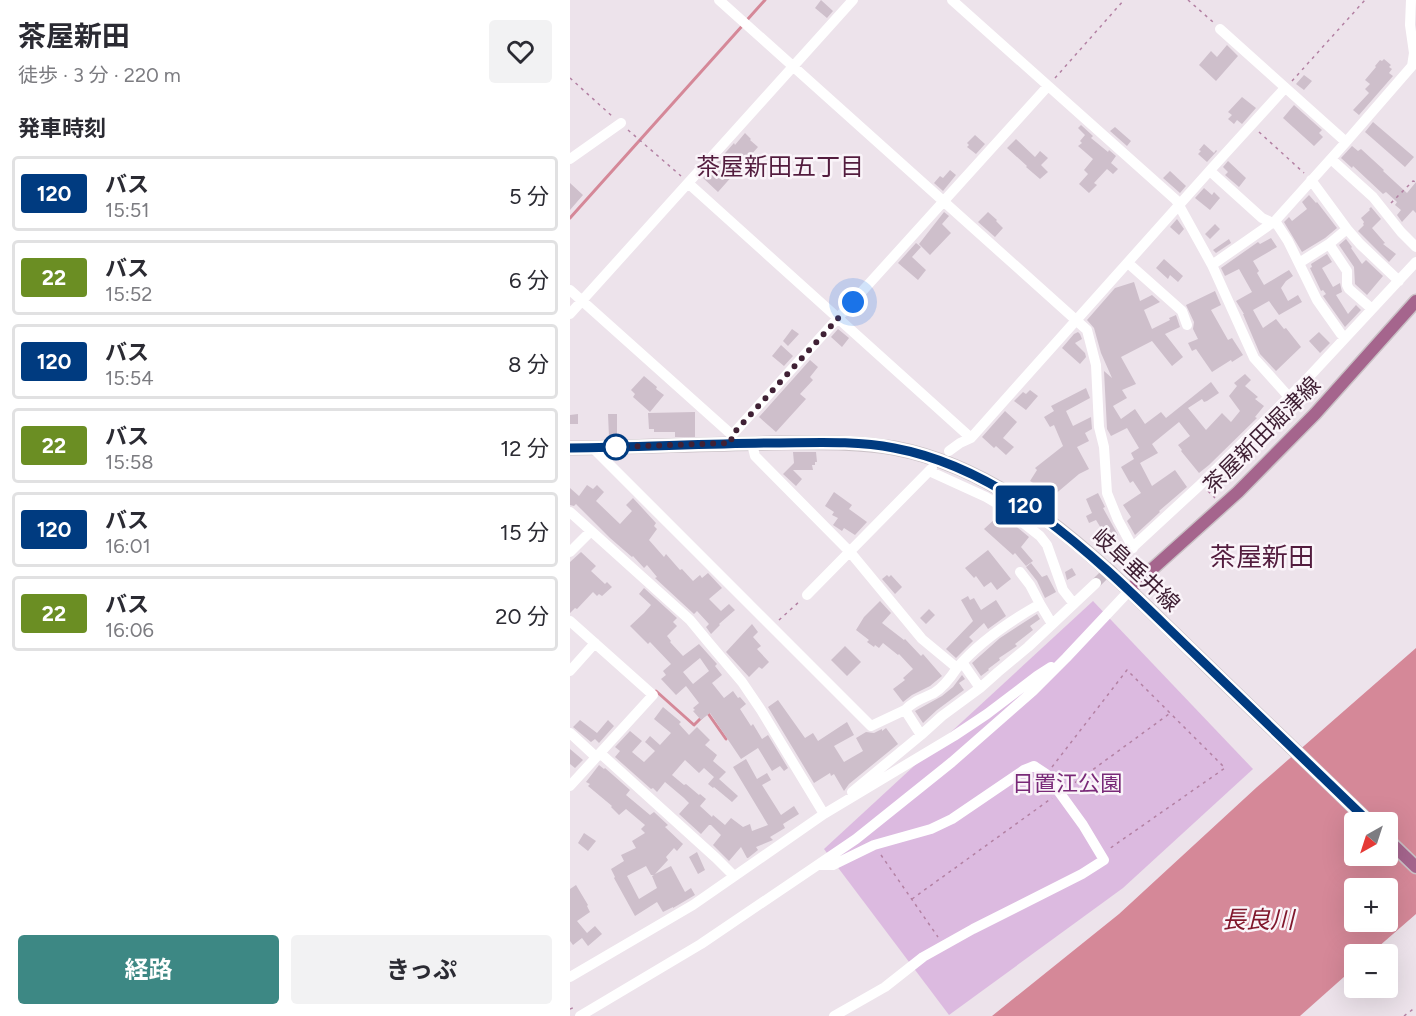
<!DOCTYPE html>
<html lang="ja">
<head>
<meta charset="utf-8">
<style>
	:root { --surface:#fff; --page:#f2f2f3; --text:#2b2b33; --muted:#7c7c81; --line:#e1e1e2; --accent:#3d8884 }
	body { margin:0; font-family:Figtree,"Noto Sans JP",sans-serif; background:var(--page); color:var(--text); height:100vh; display:flex; flex-direction:column; font-size:22px; white-space:nowrap }
	* { box-sizing:border-box; margin:0 }
	p { font-size:20px; color:var(--muted) }
	.icon { flex:none; width:33px; height:33px; fill:none; stroke:currentColor; stroke-width:2; stroke-linecap:round; stroke-linejoin:round }
	.map { position:relative; flex:1; overflow:hidden }
	.panel { display:flex; flex-direction:column; background:var(--surface); width:570px }
	.panel>* { flex:none }
	.badge { padding:0 12px; border-radius:4px; font-size:21px; line-height:39px }
	.needle { width:39px; rotate:219deg }
	.controls { position:absolute; left:774px; top:812px; display:grid; gap:12px }
	.controls a { display:grid; place-items:center; width:54px; height:54px; border-radius:6px; background:var(--surface); box-shadow:0 6px 24px #0002; font-size:30px }
	.you { position:absolute; width:30px; height:30px; margin:-15px; border:4px solid #fff; border-radius:50%; background:#1a73e8; box-shadow:0 0 0 9px #1a73e833 }
	.map>.badge { position:absolute; translate:-50% -50%; box-shadow:0 0 0 3px #fff }
	h2 { padding:0 18px; font-size:22px; line-height:54px }
	.round { display:grid; place-items:center; flex:none; width:63px; height:63px; border-radius:6px; background:var(--page) }
	.head { display:flex; align-items:center; justify-content:space-between; height:102px; padding:0 18px }
	h1 { font-size:28px; font-weight:700; line-height:45px }
	.button { display:flex; gap:12px; margin-top:auto; padding:12px 18px }
	.button a { flex:1; height:69px; border-radius:6px; background:var(--accent); color:#fff; font-size:24px; font-weight:700; line-height:69px; text-align:center }
	.button a+a { background:var(--page); color:var(--text) }
	ul { padding:0; list-style:none }
	li { display:flex; align-items:center; gap:18px; height:75px; margin:0 12px 9px; padding:0 6px; border:3px solid var(--line); border-radius:6px }
	li div { flex:1 }
	li b { display:block; font-size:22px }
	li em { font-style:normal }
	li .badge { min-width:66px; font-weight:700; text-align:center }
	main { display:flex; flex:1; min-height:0 }
	.map>svg:first-child { display:block }
	.green { fill:#dcbae0 }
	.water { fill:#d58898; fill-rule:evenodd }
	.lines { fill:none; stroke-linecap:round; stroke-linejoin:round }
	.stream { stroke:#d58898; stroke-width:3 }
	.building { fill:#cebfcb; fill-rule:evenodd }
	.minor-tunnel { stroke:#cabcc7; stroke-width:10; stroke-dasharray:10 5; stroke-linecap:butt }
	.major-casing { stroke:#cac1c6; stroke-width:15 }
	.path { stroke:#b381a3; stroke-width:1.5; stroke-dasharray:3 4.5; stroke-linecap:butt }
	.minor { stroke:#fff; stroke-width:10 }
	.major { stroke:#a5658d; stroke-width:12 }
	.line-casing { stroke:#fff; stroke-width:14 }
	.line { stroke:#003b80; stroke-width:9 }
	.walk { stroke:#402135; stroke-width:6; stroke-dasharray:0 10.8 }
	.stop-dot { fill:#fff; stroke:#003b80; stroke-width:3 }
	.labels { text-anchor:middle; dominant-baseline:central; stroke-width:5; stroke-linejoin:round; paint-order:stroke }
	.street-label { font-size:22px; fill:#402135; stroke:#faf4f9 }
	.park-label { font-size:22px; fill:#792978; stroke:#faf4f9 }
	.neighbourhood-label { font-size:24px; fill:#531c3e; stroke:#faf4f9 }
	.water-label { font-size:24px; font-style:italic; fill:#80172c; stroke:#faf4f9 }
	.quarter-label { font-size:26px; fill:#531c3e; stroke:#faf4f9 }
</style>
</head>
<body>
<main>
<section class="panel">
<div class="head"><div><h1>茶屋新田</h1><p>徒歩 · 3 分 · 220 m</p></div><a class="round"><svg class="icon" aria-label="heart" viewBox="0 0 24 24"><path d="M12 20l-8-8c-3-5 5-10 8-4 3-6 11-1 8 4z"/></svg></a></div>
<h2>発車時刻</h2>
<ul>
<li><span class="badge" style="background:#003b80;color:#fff">120</span><div><b>バス</b><p>15:51</p></div><em>5 分</em></li>
<li><span class="badge" style="background:#6b8e23;color:#fff">22</span><div><b>バス</b><p>15:52</p></div><em>6 分</em></li>
<li><span class="badge" style="background:#003b80;color:#fff">120</span><div><b>バス</b><p>15:54</p></div><em>8 分</em></li>
<li><span class="badge" style="background:#6b8e23;color:#fff">22</span><div><b>バス</b><p>15:58</p></div><em>12 分</em></li>
<li><span class="badge" style="background:#003b80;color:#fff">120</span><div><b>バス</b><p>16:01</p></div><em>15 分</em></li>
<li><span class="badge" style="background:#6b8e23;color:#fff">22</span><div><b>バス</b><p>16:06</p></div><em>20 分</em></li>
</ul>
<div class="button"><a>経路</a><a>きっぷ</a></div>
</section>
<div class="map">
<svg width="846" height="1016" viewBox="0 0 846 1016">
	<rect width="100%" height="100%" fill="#ede3eb"/>
	<!-- green -->
	<path class="green" d="M523 601 683 769 553 888 379 1015 254 849Z"/>
	<!-- water -->
	<path class="water" d="M846 648V914L800 954H784V968L730 1016H422L549 914 687 787ZM784 822H818V855H784ZM784 888H818V921H784Z"/>
	<g class="lines">
		<!-- stream -->
		<path class="stream" d="M177 20 195 0
			M0 218 173 25
			M86 691 124 725 132 717
			M137 712 156 739"/>
	</g>
	<!-- building -->
	<path class="building" d="M251 0 263 11 257 18 245 8Z
		M657 45 668 56 646 81 629 65 641 51 647 57Z
		M814 59 821 65 819 67 822 69 819 73 823 76 789 115 783 110 799 93 795 89 800 84 795 80 806 67 805 66 810 60 812 61Z
		M734 75 742 81 734 90 726 84Z
		M672 97 686 108 672 124 667 120 664 124 658 119 662 115 658 112Z
		M724 105 752 130 749 133 753 137 744 146 713 118Z
		M803 122 844 157 835 167 795 132Z
		M511 125 523 136 521 138 538 152 539 150 546 156 541 163 548 169 543 174 537 169 524 183 527 185 519 193 509 184 518 174 514 170 523 159 508 146 512 143 510 141 515 135 508 128Z
		M545 127 561 141 557 146 540 131Z
		M175 133 181 139 180 140 188 147 148 192 133 178 164 143 165 145Z
		M405 135 415 144 406 154 397 147 399 145 397 143Z
		M446 139 465 157 470 151 478 158 471 165 478 172 470 179 456 167 457 166 437 148Z
		M634 144 644 153 646 150 647 151 637 162 628 154 631 151 629 150Z
		M782 146 788 151 791 149 814 170 813 171 837 193 846 182V213L843 210 832 222 827 215 831 210 825 205 827 202 816 192 813 194 783 166 782 168 771 158Z
		M658 161 676 178 669 187 655 175 658 172 653 167Z
		M380 170 386 175 373 191 364 183 370 176 373 178Z
		M600 171 616 186 610 193 593 178Z
		M0 183 13 195 0 210Z
		M634 188 642 195 644 192 650 198 640 210 625 198Z
		M739 195 746 203 747 202 767 228 755 238 732 252 714 222 719 217 722 221 737 209 732 202Z
		M801 207 811 219 802 228 815 243 813 244 826 254 819 262 788 231 794 225 793 224 794 222 791 218 800 210 799 209Z
		M374 212 379 216 372 224 381 233 360 255 349 244Z
		M418 212 427 220 426 221 433 228 425 237 408 222Z
		M607 219 614 229 609 235 600 227Z
		M645 224 650 229 640 239 635 234Z
		M701 238 707 247 683 261 689 271 687 273 694 285 719 270 723 276 716 281 711 288 718 301 728 295 732 302 709 315 699 301 683 310 693 328 706 319 714 329 716 328 731 347 706 371 690 354 673 314H674L666 301 682 292 669 269 655 276 651 268 688 242 690 244Z
		M659 239 661 243 646 253 643 250Z
		M776 239 782 247 781 248 792 264 796 260 813 276 797 295 785 284 784 267 769 245Z
		M346 243 351 247 342 257 356 270 348 280 328 263Z
		M757 254 762 262 752 268 763 287 770 283 772 292 766 295 778 314 786 305 791 310 775 327 753 296 756 294 753 290 751 291 740 268 742 267 741 264Z
		M594 259 613 276 608 282 600 275 598 279 586 268Z
		M564 282 570 301 582 295 590 302 574 310 582 329 600 320 599 318 606 315 610 327 595 334 613 357 602 366 582 341 551 357 566 384 552 390 557 398 543 406 551 419 565 409 575 424 591 412 596 418 641 382 649 393 637 401 634 402 632 399 618 408 636 430 652 413 661 422 670 411 659 396 667 386 664 383 675 374 681 380 675 386 688 397 685 399 694 406 685 417 687 418 639 465 629 473 611 451 612 450 608 445 620 436 609 422 582 444 588 453 570 463 582 486 605 470 617 487 589 511 590 512 565 535 557 521 561 517 553 505 571 493 563 481 560 483 551 467 564 459 561 453 569 448 557 428 541 436 537 429 534 371 542 378 531 353 524 328 517 320 545 288Z
		M645 291 651 305 641 310 658 340 662 338 673 355 662 362 661 360 642 372 626 349 622 351 618 343 628 339 623 329 624 322 616 305Z
		M222 329 229 334 218 346 213 341Z
		M268 329 279 338 272 347 261 337Z
		M508 332 510 334 512 339 505 343 515 353 516 357 510 364 492 348 504 334Z
		M749 332 760 343 750 353 739 341Z
		M211 345 223 356 214 366 202 356Z
		M240 360 248 367 240 377 243 380 230 394 236 399 206 432 189 417Z
		M74 376 87 387 86 389 94 395 80 412 63 397 65 394 61 390Z
		M516 388 520 398 496 411 503 426 521 417 522 429 515 433 519 441 507 447 519 469 509 474 483 496 460 481 467 470 465 468 493 446 484 425 480 427 474 417 484 411 481 406Z
		M460 390 468 396 456 410 444 401 453 392 456 394Z
		M435 411 447 422 433 438 444 447 436 455 426 446 424 448 412 437Z
		M125 412V437H105V432H84V429H79L78 413Z
		M8 414V424H0V415Z
		M38 414H47V437H39Z
		M223 452H246L247 462H245V465H242L243 470H223L232 479 226 486 213 474 224 463Z
		M17 485 23 489 27 485 34 492 26 501 50 524 62 511 56 505 63 498 86 523 84 526 87 529 79 540 94 557 96 554 110 570 112 569 123 581 130 575 132 578 138 573 152 588 139 599 151 611 159 604 165 610 149 624 150 625 141 634 136 627 139 624 127 611 124 614 85 578 87 577 77 565 74 568 63 556 62 557 40 538 6 504 4 506 0 505V488L9 496Z
		M264 492 282 505 279 509 297 522 285 535 274 528 272 531 263 525 268 518 262 515 264 512 255 506Z
		M528 493 535 507 533 508 548 535 545 539 539 534 537 531 534 533 526 520 519 523 516 516 522 513 516 499Z
		M427 517 438 527 442 523 459 537 451 547 463 561 456 566 445 553 443 555 414 529Z
		M418 550 441 579 427 590 421 582 414 587 406 576 404 578 395 568Z
		M11 552 26 566 21 571 35 584 37 582 42 587 32 596 29 594 27 596 23 592 7 609 5 608 0 613V562Z
		M461 563 472 577 477 575 486 592 475 598 467 581 456 567Z
		M502 568 506 575 497 580 495 572Z
		M317 575 319 577 321 575 332 587 325 594 312 579Z
		M74 588 107 618 103 622 107 626 97 636 101 641 100 642 113 656 129 644 147 664 145 666 152 675 142 683 154 698 163 691 168 698 170 697 176 704 170 709 181 726 183 724 192 739 198 735 218 768 214 771 210 766 202 771 188 748 171 759 140 713 131 720 123 711 125 710 123 708 129 703 116 686 106 695 91 679 96 675 93 671 101 664 80 642 78 644 60 626 74 613 81 605 69 594ZM130 658 139 671 123 684 113 672Z
		M398 596 400 600 404 598 411 610 426 600 436 616 418 629 414 623 399 637 403 641 386 658 376 649 403 621 391 600Z
		M310 601 321 613 312 623 334 640 335 639 351 656 353 654 372 676 360 686 342 695 333 702 323 689 335 680 333 678 343 669 329 654 328 655 313 643 309 648 305 645 304 647 297 642 299 640 286 630 294 617Z
		M359 609 365 615 356 624 350 618Z
		M467 614 470 619 460 626 463 630 445 644 447 646 429 658 430 660 418 669 419 670 411 676 402 663 430 638Z
		M182 624 188 632 183 637 191 646 187 649 199 662 192 669 189 667 179 677 156 652Z
		M275 646 291 662 277 676 261 660Z
		M392 675 395 679 389 683 394 690 367 710 353 723 345 711 372 696 383 687Z
		M208 700 235 738 243 733 248 741 277 722 284 735 264 746 274 762 293 751 286 738 296 732 304 733 312 729V731L316 728 328 744 279 784 274 791 264 774 261 776 260 773 244 783 198 707Z
		M93 707 111 722 109 724 119 735 127 727 140 740 135 745 147 755 143 761 156 772 149 779 168 796 162 802 144 787 143 788 138 784 144 777 134 768 129 773 115 760 102 775 114 785 116 784 129 795 130 794 136 799 130 806 142 817 143 815 155 825 161 818 173 827 180 824 182 831 198 825 163 767 176 759 187 779 197 773 201 780 192 785 211 815 224 806 229 814 213 824 215 828 200 837 203 840 186 847 188 850 178 858H177L171 847 159 861 143 845 151 835 141 825H139L131 834 109 814 119 803 114 798 95 782 87 792 83 788 81 789 45 757 50 751 45 747 60 731 72 741 62 752 74 762 85 751 75 742 80 736 90 745 101 733 84 719Z
		M10 720 27 733 38 720 44 726 29 743 25 739 21 742 3 727Z
		M0 749 13 760 5 768 0 764Z
		M29 765 34 769 35 768 60 790 56 795 80 815 84 812 98 825 95 827 113 844 107 851 104 848 96 857 98 860 85 874 101 866 115 892 121 888 125 895 103 908V907L93 912 87 902 65 916 44 878 45 877 41 869 54 861 51 855 66 848 62 841 75 833 71 829 75 825 56 809 49 815 41 807 42 806 18 786 20 784 16 782ZM76 866 81 875H84L82 876 87 888 69 899 57 876Z
		M14 833 26 841 18 851 8 843Z
		M127 852 135 870 128 874 119 857Z
		M6 885 18 905 17 906 20 912 7 921 17 933 25 926 32 934 18 946 12 938 3 945 0 941V889Z"/>
	<g class="lines">
		<!-- minor-tunnel -->
		<path class="minor-tunnel" d="M526 583 551 558"/>
		<defs>
			<path id="major" d="M0 448C67 447 135 444 202 443 243 443 284 441 324 448 447 471 540 572 626 655 684 711 741 766 799 822
				M559 591 570 579 580 571 668 492 745 414 846 301
				M818 840 846 867"/>
		</defs>
		<!-- major casing -->
		<use href="#major" class="major-casing"/>
		<!-- path -->
		<path class="path" d="M618 0 643 22
			M0 78 43 117
			M485 78 554 0
			M722 81 795 0
			M58 130 111 176
			M689 132 734 173
			M821 203 843 181 846 182
			M638 491 645 498
			M209 620 230 601
			M482 767 557 670 655 768 539 849
			M499 787 599 714
			M311 855 368 937
			M342 899 482 798
			M0 1009 5 1007
			M834 1016 846 1007"/>
		<!-- minor -->
		<path class="minor" d="M149 0 517 330 526 365 529 427 534 447 537 493 548 520 563 548
			M382 0 606 200 642 265 684 358 719 397
			M650 29 776 142
			M0 159 51 123
			M761 159 803 197 831 232 846 247
			M640 171 692 218 703 223
			M118 183 401 438
			M705 221 718 241 747 300 771 334 775 338
			M777 229 790 244 829 281
			M759 244 777 271V285L779 289 802 309
			M558 263 612 311 617 325
			M729 263 759 244 777 229 741 180
			M642 265 705 221 776 142 842 66 844 53 840 25 841 0
			M0 290 162 435 161 442
			M0 314 283 0
			M162 435 478 86
			M182 444 185 456 280 552 352 639 387 668C381 677 374 687 364 693 352 699 345 700 335 710L351 735
			M23 448 301 726 335 710
			M379 451 390 443 401 438 643 167 715 88
			M359 471 416 497 433 507 470 536 477 545 493 590 504 604
			M0 512 120 620 139 643 172 682 191 710 254 814
			M0 552 21 531
			M551 558 629 486 736 380 846 262
			M450 572 460 585 470 604
			M237 595 362 468
			M0 621 83 695 30 753
			M392 662 410 688
			M387 668C410 641 440 621 470 604L482 624
			M0 671 25 643
			M0 733 26 757
			M0 786 30 753 146 858 164 876
			M282 792 351 735 372 716 410 688 428 672 458 647 526 583
			M248 865H263L304 845 361 829 382 819 454 770 464 766 476 774 513 825 534 860 512 874 403 929 353 957 315 987 264 1016
			M0 977 123 905 254 814 384 736 417 714 467 676 481 667
			M10 1016 131 944 286 839 382 762 463 691 496 658 559 591"/>
		<!-- major -->
		<use href="#major" class="major"/>
	</g>
	<g class="lines">
		<defs>
			<path id="line" d="M0 448C66 447 132 444 198 443 240 443 283 440 324 448 447 471 540 573 626 655 684 711 741 766 799 822"/>
		</defs>
		<!-- line casing -->
		<use href="#line" class="line-casing"/>
		<!-- line -->
		<use href="#line" class="line"/>
		<!-- walk -->
		<path class="walk" d="M46 447 161 443 162 435 283 302"/>
	</g>
	<!-- markers -->
	<circle class="stop-dot" cx="46" cy="447" r="12"/>
	<g class="labels">
		<!-- street labels -->
		<g class="street-label">
			<text transform="translate(692 435) rotate(-45)">茶屋新田堀津線</text>
			<text transform="translate(566 570) rotate(43)">岐阜垂井線</text>
		</g>
		<!-- park labels -->
		<g class="park-label">
			<text x="497" y="783">日置江公園</text>
		</g>
		<!-- neighbourhood labels -->
		<g class="neighbourhood-label">
			<text x="210" y="166">茶屋新田五丁目</text>
		</g>
		<!-- water labels -->
		<g class="water-label">
			<text x="688" y="919">長良川</text>
		</g>
		<!-- quarter labels -->
		<g class="quarter-label">
			<text x="692" y="557">茶屋新田</text>
		</g>
	</g>
</svg>
<div class="controls">
<a><svg class="needle" viewBox="-14 -14 28 28"><path d="M0-13l5 13h-10z" fill="#e53935"/><path d="M0 13l5-13h-10z" fill="#7c7c81"/></svg></a>
<a>+</a>
<a>−</a>
</div>
<div class="you" style="left:283px;top:302px"></div>
<b class="badge" style="left:455px;top:505px;background:#003b80;color:#fff">120</b>
</div>
</main>
</body>
</html>
